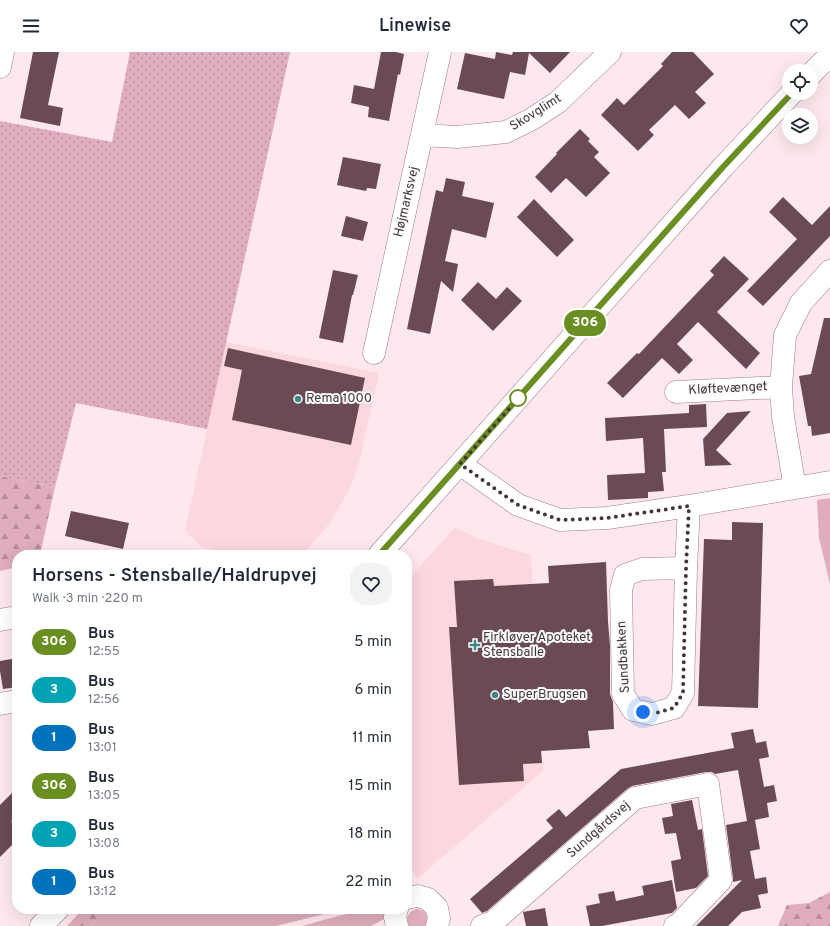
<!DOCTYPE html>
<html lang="en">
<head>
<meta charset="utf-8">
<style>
	:root { --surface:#fff; --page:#f2f2f3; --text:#1f2937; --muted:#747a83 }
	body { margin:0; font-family:Overpass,sans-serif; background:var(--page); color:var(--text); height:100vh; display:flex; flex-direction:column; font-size:15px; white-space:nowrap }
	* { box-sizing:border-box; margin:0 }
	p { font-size:13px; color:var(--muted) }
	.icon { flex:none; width:22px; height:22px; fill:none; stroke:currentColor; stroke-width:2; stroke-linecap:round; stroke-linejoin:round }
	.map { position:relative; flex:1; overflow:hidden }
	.sheet { position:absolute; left:12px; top:498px; width:400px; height:364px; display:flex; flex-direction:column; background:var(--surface); border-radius:16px; box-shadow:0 4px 16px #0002 }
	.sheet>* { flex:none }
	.badge { padding:0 8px; border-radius:13px; font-size:14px; line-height:26px }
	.fabs { position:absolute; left:782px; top:12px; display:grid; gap:8px }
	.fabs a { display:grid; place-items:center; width:36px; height:36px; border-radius:50%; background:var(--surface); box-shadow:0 4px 16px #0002; font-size:20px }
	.you { position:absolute; width:20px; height:20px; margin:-10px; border:3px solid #fff; border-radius:50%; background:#1a73e8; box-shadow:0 0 0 6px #1a73e833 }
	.map>.badge { position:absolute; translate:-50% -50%; box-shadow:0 0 0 2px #fff }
	.round { display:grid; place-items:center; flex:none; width:42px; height:42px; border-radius:16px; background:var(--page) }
	.overview { display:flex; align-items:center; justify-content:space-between; height:68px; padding:0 20px }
	h1 { font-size:19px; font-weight:600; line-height:30px }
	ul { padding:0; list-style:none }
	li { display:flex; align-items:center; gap:12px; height:48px; padding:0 20px }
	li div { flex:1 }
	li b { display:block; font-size:15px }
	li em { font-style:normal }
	li .badge { min-width:44px; font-weight:700; text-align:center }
	header { display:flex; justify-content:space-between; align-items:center; height:52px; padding:0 20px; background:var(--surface); font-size:18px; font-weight:600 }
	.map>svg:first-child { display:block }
	.built { fill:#fbd7e0 }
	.grass { fill:#dfadbb }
	.forest { fill:url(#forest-firs) }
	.park { fill:url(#park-dots) }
	.building { fill:#6a4b54 }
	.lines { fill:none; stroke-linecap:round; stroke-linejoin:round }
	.minor-casing { stroke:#9c7b84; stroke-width:23 }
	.major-casing { stroke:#9c7b84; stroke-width:23 }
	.minor { stroke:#fff; stroke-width:22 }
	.major { stroke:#fff; stroke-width:22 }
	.line-casing { stroke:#fff; stroke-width:9 }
	.line { stroke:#6b8e23; stroke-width:6 }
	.walk { stroke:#44363a; stroke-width:4; stroke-dasharray:0 7.2 }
	.stop-dot { fill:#fff; stroke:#6b8e23; stroke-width:2 }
	.poi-dot { fill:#3d8589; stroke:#fbfbfb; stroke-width:1.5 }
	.labels { text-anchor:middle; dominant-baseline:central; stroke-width:4; stroke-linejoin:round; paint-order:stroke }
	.street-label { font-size:13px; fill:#44363a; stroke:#fbfbfb }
	.poi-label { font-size:13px; fill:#44363a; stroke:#fbfbfb; text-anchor:start }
</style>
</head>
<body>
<header><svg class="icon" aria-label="menu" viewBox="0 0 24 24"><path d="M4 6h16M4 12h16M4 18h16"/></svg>Linewise<svg class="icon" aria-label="heart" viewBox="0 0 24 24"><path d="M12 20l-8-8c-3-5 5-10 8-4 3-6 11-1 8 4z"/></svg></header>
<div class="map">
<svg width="830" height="874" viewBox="0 0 830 874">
	<defs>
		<pattern id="forest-firs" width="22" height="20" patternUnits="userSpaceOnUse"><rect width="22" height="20" fill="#dfadbb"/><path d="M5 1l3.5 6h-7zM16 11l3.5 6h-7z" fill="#b68e99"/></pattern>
		<pattern id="park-dots" width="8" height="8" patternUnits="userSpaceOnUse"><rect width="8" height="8" fill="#dfadbb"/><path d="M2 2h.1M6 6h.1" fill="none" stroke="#b68e99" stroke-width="1.8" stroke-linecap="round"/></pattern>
	</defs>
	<rect width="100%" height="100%" fill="#fee8ed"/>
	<!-- built -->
	<path class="built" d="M226 290 379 321 360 407 352 432 330 471 302 503H237L202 495 185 479Z
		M455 475 477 486 531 503 543 719 417 827 407 805V529Z"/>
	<!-- grass -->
	<path class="grass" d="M830 446V532L819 486 817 448Z
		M105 857H345L276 874H91Z
		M373 857 387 858 386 862 384 867 371 874H302L342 863Z
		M416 857C425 857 430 865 425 874H409C405 867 408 860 416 857Z"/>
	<!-- forest -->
	<path class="forest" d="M0 424 55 435 40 503H17V515L0 519Z
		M830 840V874H778L787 853 809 851Z
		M83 857H105L91 874H67Z"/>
	<!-- park -->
	<path class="park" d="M130 0H290L207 377 76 351 55 435 0 424V69L112 90Z"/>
	<!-- building -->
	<path class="building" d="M33 0H59L48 53 63 56 60 74 20 66Z
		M381 0H396L404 2 400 23 398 22 389 69 368 65 369 55 351 51 354 33 374 37Z
		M496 0 512 3 513 0H570L550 21 529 1 525 23 510 20 504 47 457 37 465 1 495 7Z
		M672 0H693L714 22 695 40 706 51 689 67 675 53 649 78 654 83 638 99 601 63 617 46 624 53 663 14 661 12Z
		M580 77 590 87 588 89 599 100 594 105 610 121 586 145 566 126 551 141 535 125 557 102 556 101Z
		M343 105 381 112 376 137 367 136 366 139 337 133Z
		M446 126 465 130 462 144 494 151 486 186 452 177 445 209 458 212 453 240 441 229 430 282 407 277 436 138 443 140Z
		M783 145 812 173 830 154V184L763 254 747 239 797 187 769 160Z
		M534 147 574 188 557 205 517 165Z
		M346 164 368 170 363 189 341 184Z
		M724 204 749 227 717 260 760 301 746 317 698 270 677 292 693 308 679 322 662 306 623 346 607 331 637 301 639 302 714 223 710 219Z
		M333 218 358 223 353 243H352L343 291 319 286Z
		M478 230 496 247 507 235 522 249 493 279 461 248Z
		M824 266H830V381L812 384 811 374H808L799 324 811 322Z
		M228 296 365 326 351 393 232 368 242 318 224 314Z
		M706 352 707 375 664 377 666 420H662L664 439 648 440V446L608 448 607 423 645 421 643 386 606 389 605 366 689 361V353Z
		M751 359 716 398 732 413 705 414 703 387 727 361Z
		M71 459 129 471 123 497 65 484Z
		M732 470 763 471 758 656 698 654 704 487 732 488Z
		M606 510 608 569 610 594V642L613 650 614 677 588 679 590 696 541 699 542 711 523 712 524 729 459 733 449 575H457L454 529 493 527 494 534 549 531 548 514Z
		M17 606V635L3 637 0 619V609Z
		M753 677 756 691 766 689 769 705 759 707 764 735 774 733 777 749 767 751 769 765 755 768 760 797 750 799 755 827 766 825 768 841 758 843 761 856 742 860 728 874H696L742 828 733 830V826L726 773 747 769 738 718 715 722 712 720H706L632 734 627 737 487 859 482 861 470 847 553 776 546 768 559 757 566 765 621 717 734 696 731 681Z
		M17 736V763L11 769 17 775V788L0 805V753Z
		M692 748 698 778 702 777 708 824 696 836 676 840 671 809 681 807 676 781 665 782 662 766 673 764 671 752Z
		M672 828 677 856 672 861 602 874H590L586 854 600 851 598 842 614 839 616 849 644 843 642 834Z
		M545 856 548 874H526L523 860Z"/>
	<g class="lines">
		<defs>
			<path id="minor" d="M0 15 3 0
				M422 83 457 85 506 80 532 67 558 50 610 0
				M374 301 440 0
				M676 340 781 335
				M460 412 518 453 560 468 607 466 689 454 830 430
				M795 436 783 365 781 335 785 283 801 251 830 219
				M686 516 642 517 625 523 621 538 623 642 633 658 652 662 674 656 683 641 686 516 689 454
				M0 568 17 565
				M0 652 17 649
				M407 846 418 844 428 847 437 856 439 866 437 874
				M397 874 395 865 397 857
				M482 874 493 870 635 746 708 732 721 828 679 872 675 874"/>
			<path id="major" d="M811 22 830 3
				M379 503 723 115 792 41
				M41 874 58 857"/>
		</defs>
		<!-- minor casing -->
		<use href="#minor" class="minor-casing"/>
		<!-- major casing -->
		<use href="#major" class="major-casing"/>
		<!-- minor -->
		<use href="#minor" class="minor"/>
		<!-- major -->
		<use href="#major" class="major"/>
	</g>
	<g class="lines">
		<defs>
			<path id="line" d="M379 503 723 115 792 41"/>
		</defs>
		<!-- line casing -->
		<use href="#line" class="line-casing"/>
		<!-- line -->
		<use href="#line" class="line"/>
		<!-- walk -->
		<path class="walk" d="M518 346 523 341 460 412 518 453 560 468 607 466 689 454 686 516 683 641 674 656 652 662 643 660"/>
	</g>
	<!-- markers -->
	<circle class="stop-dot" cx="518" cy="346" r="8"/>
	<g class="poi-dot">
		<circle cx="298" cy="347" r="4"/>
		<path d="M473 587h4v4h4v4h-4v4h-4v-4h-4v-4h4z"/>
		<circle cx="495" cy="643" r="4"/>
	</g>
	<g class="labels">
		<!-- street labels -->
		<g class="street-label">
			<text transform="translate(536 61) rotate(-32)">Skovglimt</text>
			<text transform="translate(407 150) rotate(-77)">Højmarksvej</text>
			<text transform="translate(728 337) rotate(-3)">Kløftevænget</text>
			<text transform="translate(624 605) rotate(-93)">Sundbakken</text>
			<text transform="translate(599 778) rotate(-41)">Sundgårdsvej</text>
		</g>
		<!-- poi labels -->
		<g class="poi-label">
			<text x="306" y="347">Rema 1000</text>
			<text x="483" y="586">Firkløver Apoteket<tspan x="483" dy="15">Stensballe</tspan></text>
			<text x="503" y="643">SuperBrugsen</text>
		</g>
	</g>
</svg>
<div class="fabs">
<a><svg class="icon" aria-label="locate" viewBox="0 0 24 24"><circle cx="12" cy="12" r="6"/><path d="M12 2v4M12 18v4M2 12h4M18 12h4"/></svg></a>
<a><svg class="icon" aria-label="layers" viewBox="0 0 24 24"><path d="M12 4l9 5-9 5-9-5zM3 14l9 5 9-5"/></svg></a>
</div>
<div class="you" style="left:643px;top:660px"></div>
<b class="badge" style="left:585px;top:271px;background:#6b8e23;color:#fff">306</b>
<section class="sheet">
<div class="overview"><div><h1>Horsens - Stensballe/Haldrupvej</h1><p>Walk · 3 min · 220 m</p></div><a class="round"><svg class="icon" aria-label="heart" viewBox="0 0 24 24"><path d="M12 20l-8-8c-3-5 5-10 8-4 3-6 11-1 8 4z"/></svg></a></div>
<ul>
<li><span class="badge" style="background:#6b8e23;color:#fff">306</span><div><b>Bus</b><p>12:55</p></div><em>5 min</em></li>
<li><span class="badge" style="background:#00a3b4;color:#fff">3</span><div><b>Bus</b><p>12:56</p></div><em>6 min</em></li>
<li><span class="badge" style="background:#0072bc;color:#fff">1</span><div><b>Bus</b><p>13:01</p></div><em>11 min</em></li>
<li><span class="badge" style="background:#6b8e23;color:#fff">306</span><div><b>Bus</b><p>13:05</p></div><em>15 min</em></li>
<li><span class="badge" style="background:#00a3b4;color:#fff">3</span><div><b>Bus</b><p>13:08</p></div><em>18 min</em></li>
<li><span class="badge" style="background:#0072bc;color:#fff">1</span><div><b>Bus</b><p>13:12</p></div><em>22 min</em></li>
</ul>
</section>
</div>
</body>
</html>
